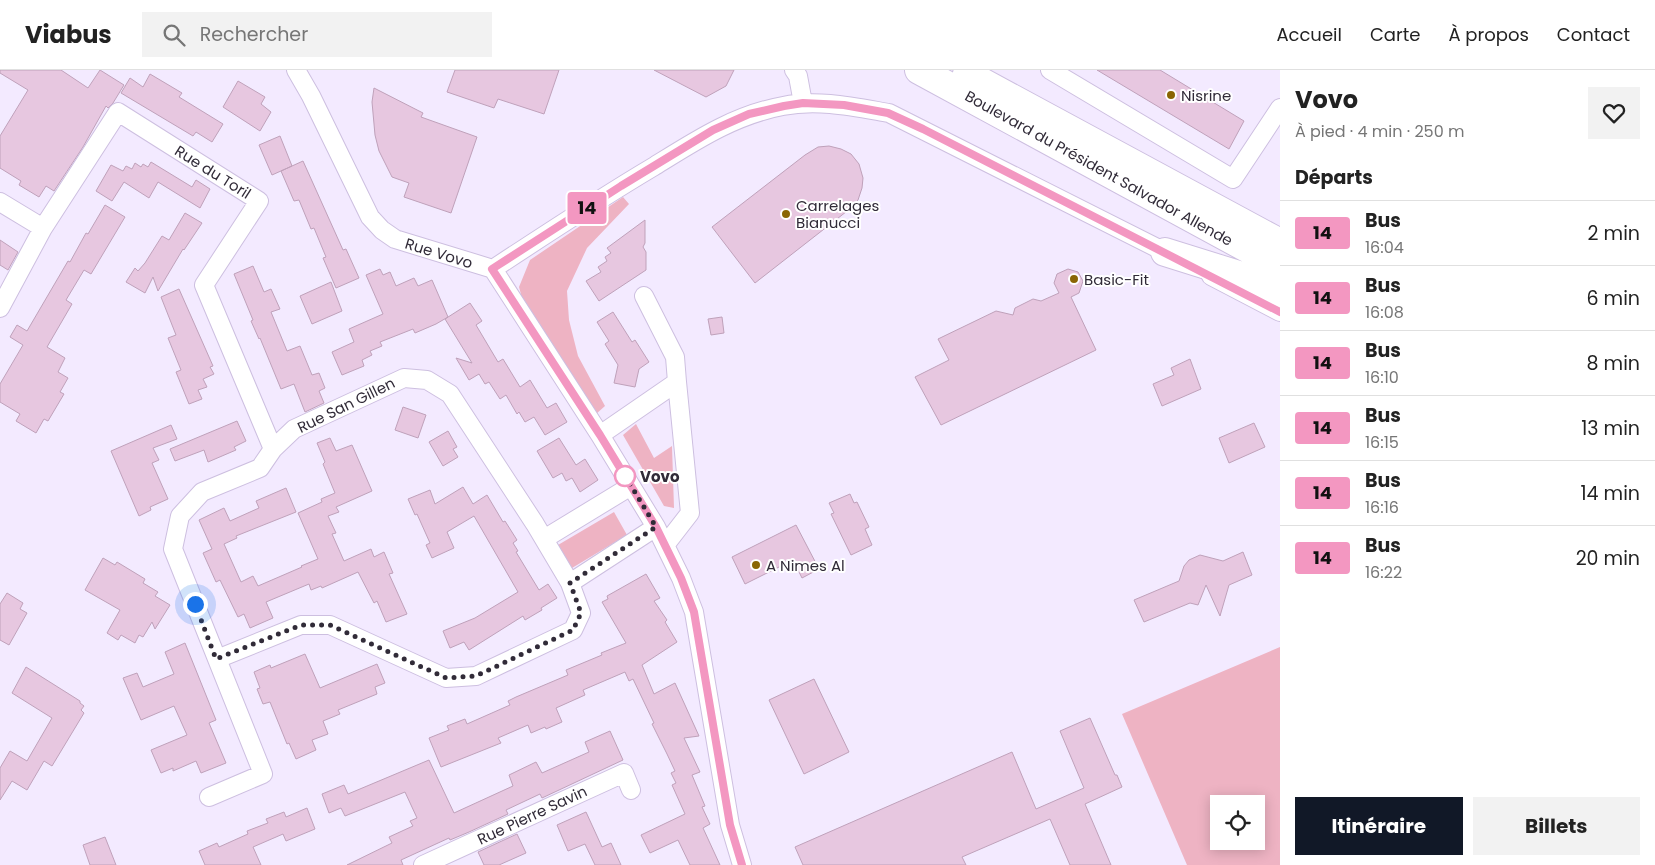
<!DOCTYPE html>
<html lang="fr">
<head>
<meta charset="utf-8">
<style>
	:root { --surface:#fff; --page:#f2f2f2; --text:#222; --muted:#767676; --line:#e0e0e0; --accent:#111827 }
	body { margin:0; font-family:Poppins,sans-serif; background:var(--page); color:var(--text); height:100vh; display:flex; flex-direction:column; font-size:19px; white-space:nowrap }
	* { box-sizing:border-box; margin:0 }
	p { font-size:16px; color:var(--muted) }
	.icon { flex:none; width:28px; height:28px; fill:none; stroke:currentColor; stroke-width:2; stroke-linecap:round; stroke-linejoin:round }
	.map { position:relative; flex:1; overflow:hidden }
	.panel { display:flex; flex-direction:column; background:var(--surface); width:375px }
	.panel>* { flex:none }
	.badge { padding:0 10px; border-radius:4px; font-size:18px; line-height:32px }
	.fabs { position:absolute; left:1210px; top:725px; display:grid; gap:10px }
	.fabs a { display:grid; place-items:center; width:55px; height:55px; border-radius:0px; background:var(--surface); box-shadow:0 2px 12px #0003; font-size:25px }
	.you { position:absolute; width:25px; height:25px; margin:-12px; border:4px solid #fff; border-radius:50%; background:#1a73e8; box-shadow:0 0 0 8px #1a73e833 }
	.map>.badge { position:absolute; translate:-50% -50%; box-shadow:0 0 0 2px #fff }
	h2 { padding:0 15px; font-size:19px; line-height:45px }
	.round { display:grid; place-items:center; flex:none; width:52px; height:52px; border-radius:0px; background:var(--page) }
	.head { display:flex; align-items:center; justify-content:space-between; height:85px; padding:0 15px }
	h1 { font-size:24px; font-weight:700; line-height:38px }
	.cta { display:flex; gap:10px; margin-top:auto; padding:10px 15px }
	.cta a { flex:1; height:58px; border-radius:0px; background:var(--accent); color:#fff; font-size:20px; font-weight:700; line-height:58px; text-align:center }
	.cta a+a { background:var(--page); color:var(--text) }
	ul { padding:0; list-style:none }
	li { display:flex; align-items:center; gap:15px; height:65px; padding:0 15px; border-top:1px solid var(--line) }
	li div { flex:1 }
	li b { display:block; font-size:19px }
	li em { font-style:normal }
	li .badge { min-width:55px; font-weight:700; text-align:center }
	header { display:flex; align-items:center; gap:30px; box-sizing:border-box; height:70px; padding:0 25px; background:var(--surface); border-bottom:1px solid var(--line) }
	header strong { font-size:24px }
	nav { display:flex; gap:28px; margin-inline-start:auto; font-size:18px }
	.search { width:350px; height:45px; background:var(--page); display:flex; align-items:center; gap:12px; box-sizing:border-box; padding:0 18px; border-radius:0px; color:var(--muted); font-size:19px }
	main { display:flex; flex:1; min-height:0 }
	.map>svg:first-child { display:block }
	.green { fill:#eeb3c3; fill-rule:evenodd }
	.building { fill:#e7c7e0; stroke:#bfa1ba }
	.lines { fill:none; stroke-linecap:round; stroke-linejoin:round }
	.minor-casing { stroke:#cdbfe0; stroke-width:20 }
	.primary-casing { stroke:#cdbfe0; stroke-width:30 }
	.minor { stroke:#fff; stroke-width:18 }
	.primary { stroke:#fff; stroke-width:28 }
	.line-casing { stroke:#fff; stroke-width:11 }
	.line { stroke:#f397c1; stroke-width:8 }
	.walk { stroke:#312b38; stroke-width:5; stroke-dasharray:0 9 }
	.poi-dot { fill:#8a6503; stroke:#fff; stroke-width:2 }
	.stop-dot { fill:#fff; stroke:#f397c1; stroke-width:2.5 }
	.labels { text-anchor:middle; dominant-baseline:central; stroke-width:4; stroke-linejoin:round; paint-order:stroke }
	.poi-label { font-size:15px; fill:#312b38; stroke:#fff; text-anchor:start }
	.street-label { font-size:15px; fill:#312b38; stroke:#fff }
	.stop-label { font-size:15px; font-weight:bold; fill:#312b38; stroke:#fff; text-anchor:start }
</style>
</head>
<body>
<header>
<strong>Viabus</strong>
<div class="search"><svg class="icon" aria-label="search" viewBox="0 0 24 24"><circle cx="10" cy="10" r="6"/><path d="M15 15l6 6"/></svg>Rechercher</div>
<nav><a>Accueil</a><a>Carte</a><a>À propos</a><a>Contact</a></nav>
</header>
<main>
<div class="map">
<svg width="1280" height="795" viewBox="0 0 1280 795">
	<rect width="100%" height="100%" fill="#f3eaff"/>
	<!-- green -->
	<path class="green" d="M623 127 629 134 587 178 567 221 569 250 578 286 605 336 596 344 525 239 519 217 530 190Z
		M636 354 654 388 672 376 674 438 664 436 623 365Z
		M614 442 627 465 572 498 558 475Z
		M1280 577V795H1187L1122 644ZM1219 734H1256V771H1219Z"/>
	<!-- building -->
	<path class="building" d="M0 0H61L88 18 100 0 124 15 113 33 108 38 106 36 83 77 54 121 46 116 39 127 19 115 21 111 0 98V66L28 20 0 3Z
		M455 0H559L544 44 498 29 494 38 447 22Z
		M654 0H734L726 16 706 27Z
		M1097 0H1160L1244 51 1229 79Z
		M150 4 182 23 179 27 223 54 212 72 196 62 193 66 121 23 130 8 143 17Z
		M238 11 265 27 261 34 271 42 260 61 223 37Z
		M374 18 423 43 421 47 477 67 451 143 404 127 409 113 392 107 379 81 375 65 372 32Z
		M280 66 292 96 272 105 259 75Z
		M829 76 841 79 851 84 859 94 863 108 862 118 858 130 851 138 755 213 712 157 805 85 818 77Z
		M303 91 343 180 346 179 359 208 336 218 323 188 326 187 314 158 311 159 299 130 294 131 281 101Z
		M151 92 192 117 196 110 210 119 200 138 158 112 149 128 124 112 112 131 96 121 111 95 123 101 126 96 132 99 135 93 141 97 143 94 148 97Z
		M105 135 125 147 91 204 84 200 66 230 72 234 47 277 65 288 58 302 68 308 60 322 64 324 48 351 44 349 36 363 16 351 20 344 0 332V314L23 275 10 267 17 255 27 261 68 191 70 192 86 163 88 164Z
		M185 143 202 153 184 180 183 179 158 221 153 207 145 223 126 212 135 198 138 201 145 193 162 166 169 170Z
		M645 150V173L643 177 646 182V200L599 231 586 211 601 202 598 197 607 191 605 187 611 183 607 178Z
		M0 170 18 182 8 200 0 195Z
		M253 196 264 222 271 219 280 239 271 242 287 281 300 276 312 305 319 303 325 318 319 321 324 333 305 342 294 314 281 319 260 268 259 269 251 251 253 250 234 204Z
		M380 199 383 205 390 202 396 216 414 208 418 216 432 210 448 247 436 254 415 263 413 259 380 272 382 276 370 281 372 285 362 290 364 296 342 305 332 282 354 272 349 259 383 244 366 205Z
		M1068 199 1078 202 1083 211 1079 223 1071 227 1096 280 941 355 915 307 949 290 938 269 996 241 1013 245 1015 238 1033 229 1041 231 1059 223 1054 213 1057 204Z
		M331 212 342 241 312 254 300 226Z
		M179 219 213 296 210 297 214 304 203 309 207 317 198 320 202 329 189 334 176 302 181 300 168 268 176 265 161 227Z
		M470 233 482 251 476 255 498 292 503 289 520 317 530 310 547 338 556 333 567 352 545 365 534 347 525 352 519 342 517 344 506 325 500 329 489 312 485 314 479 304 469 310 456 288 472 293 445 249Z
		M613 242 632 272 635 270 649 292 639 299 635 317 614 313 618 295 605 274 609 271 597 252Z
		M722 247 724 263 711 265 708 249Z
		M1190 289 1201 319 1162 336 1153 314 1174 305 1171 298Z
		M403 337 426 345 418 368 395 360Z
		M237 351 246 371 234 377 236 380 208 392 204 380 175 391 170 379Z
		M1254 353 1265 377 1229 393 1219 368Z
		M171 355 177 369 153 378 159 390 152 393 168 429 150 437 151 440 139 446 111 381Z
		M448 361 457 377 453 379 458 387 443 396 429 372Z
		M330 368 336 381 352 375 372 421 336 437 339 442 328 446 336 463 332 464 344 491 371 479 374 487 384 482 393 503 389 504 407 544 386 552 377 531 374 533 358 502 322 518 321 516 311 520 309 514 266 532 273 548 250 558 244 544 238 547 220 510 216 512 203 483 212 479 199 450 224 438 230 451 259 438 256 431 286 418 296 442 236 466 237 468 224 474 241 512 253 506 258 516 302 497 301 496 318 489 298 443 322 432 321 429 335 423 323 394 325 392 317 373Z
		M559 368 576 395 585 389 598 410 580 422 572 408 566 411 562 403 553 408 537 381Z
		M463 417 473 434 487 425 503 452 505 451 517 470 513 473 518 481 516 482 539 520 548 514 557 528 541 538 542 540 525 550 523 546 469 580 464 572 450 578 443 561 475 548 518 522 474 446 447 462 454 478 432 488 426 475 430 473 417 444 415 445 408 429 430 420 435 434Z
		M850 424 854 433 857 432 869 457 865 459 872 475 851 485 831 444 834 443 829 433Z
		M796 455 819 499 802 508 793 490 745 514 732 487Z
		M1243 482 1252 505 1229 515 1220 546 1206 515 1198 535 1190 533 1144 552 1134 530 1179 511 1184 496 1189 490 1200 485 1223 491Z
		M103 488 115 495 117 492 145 509 143 513 158 522 155 526 170 535 155 559 152 552 143 567 139 565 135 573 121 565 118 570 107 563 120 540 85 520Z
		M646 504 660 528 654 531 667 550 665 552 677 572 642 595 654 624 675 613 699 666 684 668 700 702 692 705 705 736 702 737 710 754 703 758 720 795H690L678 770 650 783 641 765 685 744 672 715 676 713 671 703 675 701 667 684 652 654 654 653 633 609 629 611 625 602 583 620 585 625 556 638 562 652 546 659 545 657 531 663 528 655 498 668 501 673 441 697 429 668 449 660 447 656 465 649 467 654 510 635 508 631 516 627 568 605 566 600 602 585 601 583 626 573 602 532 608 529 607 526Z
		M7 523 23 533 20 539 27 543 9 575 0 570V534Z
		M185 573 216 650 209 653 226 693 201 703 196 691 173 701V698L161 703 151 680 187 665 174 636 141 650 123 608 137 603 143 617 174 604 165 582Z
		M305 584 320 618 377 594 385 613 375 617 377 624 338 640 340 644 323 651 328 664 312 670 316 680 296 689 289 673 287 674 270 632 263 634 257 619 260 618 254 602 270 595 271 598Z
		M26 597 80 631V633L84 636 81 640 84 643 52 696 44 691 27 720 12 711 0 730V698L10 681 27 691 52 648 12 623Z
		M814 609 849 682 804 704 769 630Z
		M1090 648 1115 705H1117L1122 717 1085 734 1111 795H1070L1050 749 962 787 966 795H803L795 777 1012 682 1036 739 1084 718 1060 661Z
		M610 661 623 690 542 728 540 724 506 740 508 744 469 762 450 770 449 768 401 790 403 795H347L392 773 389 767 413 756 410 751 417 748 405 722 345 746 341 738 329 743 322 724 344 715 348 724 429 690 454 743 513 716 509 705 536 692 542 703 589 682 585 672Z
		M307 738 315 759 286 771 283 764 253 777 261 795H205L199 781 217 773 219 777 248 764 247 761 268 753 266 749 284 742 286 747Z
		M586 742 602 777 611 773 621 795H595L585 774 568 781 557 755Z
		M517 764 526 783 499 795H484L478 782Z
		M105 767 116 795H90L83 775Z"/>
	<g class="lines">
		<defs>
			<path id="minor" d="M296 0 311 26 370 147 382 160 395 169 493 199 600 365 656 457 681 508 694 542 730 755 742 795
				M794 0 798 6 803 33
				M1050 0 1233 109 1280 38
				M0 132 43 158 118 42 259 131 204 215 273 379
				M493 199C546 164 599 129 653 97 695 71 734 45 783 36 818 29 854 37 889 43L1173 186
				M1211 206 1280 242
				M0 238 43 158
				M600 365 677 312 675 287 644 226
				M544 469 631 416
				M666 474 690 443 677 312
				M570 513 656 457
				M209 727 263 704 173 479 180 446 202 422 260 398 273 379 294 359 404 308 427 310 450 324 535 454 570 513 581 543 573 560 476 606 446 608 330 555H301L217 589
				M423 795 624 703 631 720"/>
			<path id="primary" d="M919 0 1280 196
				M967 4 1280 173
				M1165 182 1280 218"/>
		</defs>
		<!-- minor casing -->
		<use href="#minor" class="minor-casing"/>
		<!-- primary casing -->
		<use href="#primary" class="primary-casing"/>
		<!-- minor -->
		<use href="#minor" class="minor"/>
		<!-- primary -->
		<use href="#primary" class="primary"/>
	</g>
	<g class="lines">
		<defs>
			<path id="line" d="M742 795 730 755 694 542 681 508 656 457 600 365 492 199 621 116 713 60 749 44 784 36 803 33 844 35 888 43 923 59 1280 242"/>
		</defs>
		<!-- line casing -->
		<use href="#line" class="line-casing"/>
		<!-- line -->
		<use href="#line" class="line"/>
		<!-- walk -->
		<path class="walk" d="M195 534 216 589 301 555H330L446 608 476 606 573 560 581 543 570 513 656 457 621 399 625 406"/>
	</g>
	<!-- markers -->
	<g class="poi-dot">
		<circle cx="1171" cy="25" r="5"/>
		<circle cx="786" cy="144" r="5"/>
		<circle cx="1074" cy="209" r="5"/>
		<circle cx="756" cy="495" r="5"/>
	</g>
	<circle class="stop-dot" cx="625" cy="406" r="10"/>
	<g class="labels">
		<!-- poi labels -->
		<g class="poi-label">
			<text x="1181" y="25">Nisrine</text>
			<text x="796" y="135">Carrelages<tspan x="796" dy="17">Bianucci</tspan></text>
			<text x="1084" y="209">Basic-Fit</text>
			<text x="766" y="495">A Nimes Al</text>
		</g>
		<!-- street labels -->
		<g class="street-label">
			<text transform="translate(1099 98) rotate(29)">Boulevard du Président Salvador Allende</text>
			<text transform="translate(213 102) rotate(32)">Rue du Toril</text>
			<text transform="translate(439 183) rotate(17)">Rue Vovo</text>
			<text transform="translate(346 335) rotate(-26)">Rue San Gillen</text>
			<text transform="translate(532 745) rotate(-25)">Rue Pierre Savin</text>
		</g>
		<!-- stop labels -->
		<g class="stop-label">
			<text x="640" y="406">Vovo</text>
		</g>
	</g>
</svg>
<div class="fabs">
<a><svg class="icon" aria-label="locate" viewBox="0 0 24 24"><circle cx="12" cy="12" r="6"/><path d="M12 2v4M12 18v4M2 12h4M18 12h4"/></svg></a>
</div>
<div class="you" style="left:195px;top:534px"></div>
<b class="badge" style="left:587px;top:138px;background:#f397c1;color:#111">14</b>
</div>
<section class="panel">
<div class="head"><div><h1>Vovo</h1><p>À pied · 4 min · 250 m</p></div><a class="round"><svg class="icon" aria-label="heart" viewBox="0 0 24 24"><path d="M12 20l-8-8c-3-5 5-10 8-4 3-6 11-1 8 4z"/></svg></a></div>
<h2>Départs</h2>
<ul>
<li><span class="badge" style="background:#f397c1;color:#111">14</span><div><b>Bus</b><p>16:04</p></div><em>2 min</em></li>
<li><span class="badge" style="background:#f397c1;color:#111">14</span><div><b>Bus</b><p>16:08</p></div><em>6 min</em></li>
<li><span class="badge" style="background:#f397c1;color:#111">14</span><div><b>Bus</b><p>16:10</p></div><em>8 min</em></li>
<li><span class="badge" style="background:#f397c1;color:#111">14</span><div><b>Bus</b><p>16:15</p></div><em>13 min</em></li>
<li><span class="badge" style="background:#f397c1;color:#111">14</span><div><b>Bus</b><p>16:16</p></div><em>14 min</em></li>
<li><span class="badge" style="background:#f397c1;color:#111">14</span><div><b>Bus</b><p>16:22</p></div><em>20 min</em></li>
</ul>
<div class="cta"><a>Itinéraire</a><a>Billets</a></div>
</section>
</main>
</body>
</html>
